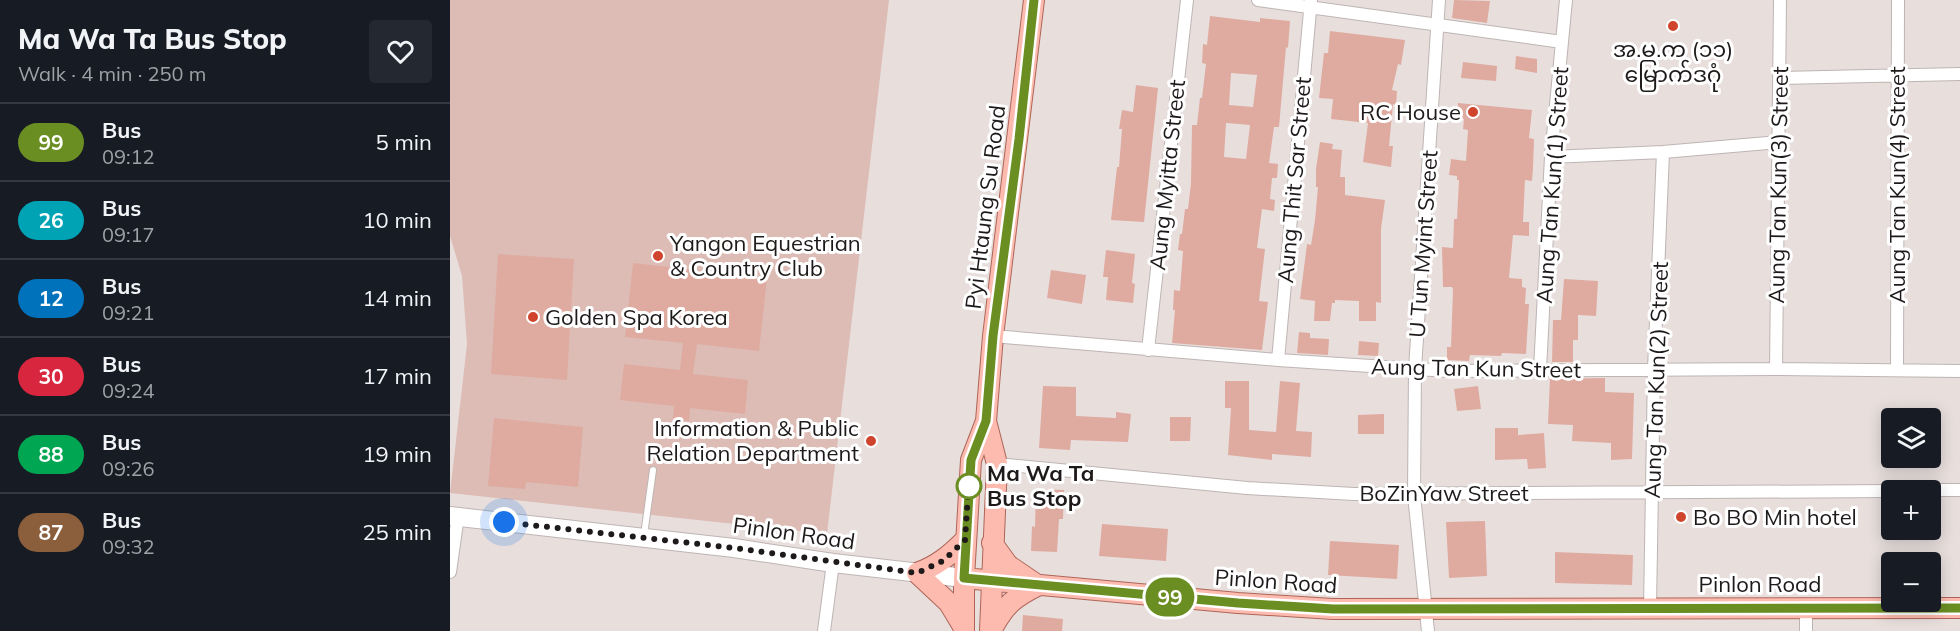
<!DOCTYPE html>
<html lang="en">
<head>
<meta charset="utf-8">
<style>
	:root { --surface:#171b24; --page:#242831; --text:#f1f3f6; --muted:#9ea1a6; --line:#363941 }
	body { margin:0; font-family:Mulish,"Noto Sans Myanmar",sans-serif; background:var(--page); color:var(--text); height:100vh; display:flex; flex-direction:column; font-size:22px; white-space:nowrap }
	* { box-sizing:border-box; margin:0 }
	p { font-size:20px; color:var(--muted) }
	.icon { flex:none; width:33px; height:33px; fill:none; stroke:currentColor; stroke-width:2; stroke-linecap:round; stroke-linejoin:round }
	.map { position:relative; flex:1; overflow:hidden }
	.side { display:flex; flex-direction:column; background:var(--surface); width:450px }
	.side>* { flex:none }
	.badge { padding:0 12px; border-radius:20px; font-size:21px; line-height:39px }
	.controls { position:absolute; left:1431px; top:408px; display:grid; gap:12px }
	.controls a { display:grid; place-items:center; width:60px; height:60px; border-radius:6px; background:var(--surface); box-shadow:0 3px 15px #0003; font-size:30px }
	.you { position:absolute; width:30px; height:30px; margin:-15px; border:4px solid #fff; border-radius:50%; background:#1a73e8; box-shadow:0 0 0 9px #1a73e833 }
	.map>.badge { position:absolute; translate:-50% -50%; box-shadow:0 0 0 3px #fff }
	.round { display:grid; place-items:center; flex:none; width:63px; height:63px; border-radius:6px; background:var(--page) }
	.summary { display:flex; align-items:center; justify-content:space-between; height:102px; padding:0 18px }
	h1 { font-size:28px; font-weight:800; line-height:45px }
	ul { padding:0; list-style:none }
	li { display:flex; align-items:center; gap:18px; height:78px; padding:0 18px; border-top:2px solid var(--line) }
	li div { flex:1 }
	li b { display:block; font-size:22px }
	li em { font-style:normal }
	li .badge { min-width:66px; font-weight:700; text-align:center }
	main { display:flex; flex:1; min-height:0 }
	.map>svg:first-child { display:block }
	.green { fill:#ddbcb5 }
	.building { fill:#dfaba0; fill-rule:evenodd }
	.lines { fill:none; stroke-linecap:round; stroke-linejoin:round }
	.lane-casing { stroke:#bdb5b3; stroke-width:8 }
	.street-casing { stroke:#bdb5b3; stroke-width:14 }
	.secondary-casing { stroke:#bdb5b3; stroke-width:20 }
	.primary-casing { stroke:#ae6558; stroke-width:22 }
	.lane { stroke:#fff; stroke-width:6 }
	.street { stroke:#fff; stroke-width:12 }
	.secondary { stroke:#fff; stroke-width:18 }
	.primary { stroke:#fdbbaf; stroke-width:20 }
	.line-casing { stroke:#fff; stroke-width:14 }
	.line { stroke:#6b8e23; stroke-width:9 }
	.walk { stroke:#1e1a1a; stroke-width:6; stroke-dasharray:0 10.8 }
	.poi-dot { fill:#d0442d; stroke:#fff; stroke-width:2 }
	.stop-dot { fill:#fff; stroke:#6b8e23; stroke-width:3 }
	.labels { text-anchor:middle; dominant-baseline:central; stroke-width:6; stroke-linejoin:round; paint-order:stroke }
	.poi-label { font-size:22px; fill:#1e1a1a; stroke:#fff; text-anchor:start }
	.street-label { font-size:22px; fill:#1e1a1a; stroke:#fff }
	.stop-label { font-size:22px; font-weight:bold; fill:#1e1a1a; stroke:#fff; text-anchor:start }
</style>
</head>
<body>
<main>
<section class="side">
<div class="summary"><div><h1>Ma Wa Ta Bus Stop</h1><p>Walk · 4 min · 250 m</p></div><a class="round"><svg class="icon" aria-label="heart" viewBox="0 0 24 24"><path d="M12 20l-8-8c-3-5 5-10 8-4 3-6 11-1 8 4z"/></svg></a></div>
<ul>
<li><span class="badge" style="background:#6b8e23;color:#fff">99</span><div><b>Bus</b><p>09:12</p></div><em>5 min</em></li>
<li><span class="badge" style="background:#00a3b4;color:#fff">26</span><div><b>Bus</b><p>09:17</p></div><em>10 min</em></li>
<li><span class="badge" style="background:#0072bc;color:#fff">12</span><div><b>Bus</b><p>09:21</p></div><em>14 min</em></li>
<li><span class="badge" style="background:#d7263d;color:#fff">30</span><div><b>Bus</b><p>09:24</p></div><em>17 min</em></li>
<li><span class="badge" style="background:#00a651;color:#fff">88</span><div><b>Bus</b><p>09:26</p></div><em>19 min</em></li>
<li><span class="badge" style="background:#8b5e3c;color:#fff">87</span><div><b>Bus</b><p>09:32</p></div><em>25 min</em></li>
</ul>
</section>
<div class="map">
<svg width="1510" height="631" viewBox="0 0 1510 631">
	<rect width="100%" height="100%" fill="#e8dfdd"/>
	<!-- green -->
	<path class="green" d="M0 0H439L377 534 0 493 17 344 12 276 0 236Z"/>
	<!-- building -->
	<path class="building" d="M1004 0 1040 1 1037 23 1002 18Z
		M760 16 810 22V18L840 21 838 48 836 47 829 127H824L819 163 828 164 827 178H822L820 199 825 200 824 211 812 209 807 248 815 249 809 301 818 302 812 350 722 343 725 310H723L724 290 730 291 733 251 728 250 730 234H732L735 209H738L741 183 742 125H747L750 98H752L756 64 752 63 753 44 757 45ZM781 73 807 75 803 107 779 105ZM776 123 800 125 796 159 774 157Z
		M880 31 955 40 951 65 948 64 942 90 947 91 946 105 943 104 939 146H943L941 167 913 162 918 123 881 119 883 99 869 98 874 53H878Z
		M1066 56 1087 59V73L1065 69Z
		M1013 62 1047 66 1046 81 1011 78Z
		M686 85 708 88 694 222 661 220 667 167H669L672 129H669L672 110 683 112Z
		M1008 103 1082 110 1079 138 1084 139 1083 168 1082 181 1075 180 1073 222H1079V236L1063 235 1059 278 1072 279V287L1076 288 1075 304H1079L1076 354 1052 353 1051 356 1020 355 1019 361 997 360V347H1001L1003 289 1002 287H993L992 247 1003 248 1004 219H1007L1009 180H1007V176L999 175 1001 159 1016 161 1018 130 1013 129 1014 119 1007 118Z
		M870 142 883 144 882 149 892 150 890 177H895V195L935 200 931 229V303L926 302V321H909V301L885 300V303H882L880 321H864L865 301 850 299 857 244 861 245 865 220 868 187H866V169Z
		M656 250 685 254 682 283 685 284 683 303 656 300 658 277H653Z
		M48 254 124 259 117 380 41 374Z
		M183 263 317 278 309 351 247 344 243 374 298 380 295 414 240 408 239 421 223 419 224 406 170 400 174 364 230 370 233 343 175 337Z
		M601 270 636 275 632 304 597 298Z
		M1114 279 1148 281 1146 316 1128 315V340H1123V362H1102L1103 320H1111Z
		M849 332 860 333V338L879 339 878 355 847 353Z
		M909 341 929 343 928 356 908 355Z
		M1155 378V392L1184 393 1182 459 1161 460V443L1122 441 1123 425 1098 424 1100 379Z
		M775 381H799V430L826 432 830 381 850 383 846 431 862 432 861 457 822 454V460L778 455 781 408H775Z
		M593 386 626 387V416L666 418V412L681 414 678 442 621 440 620 450 589 448Z
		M1028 386 1031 409 1007 411 1004 389Z
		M934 414V434H908V415Z
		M720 417H741L740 441H720Z
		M44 418 133 427 128 487 76 482 75 489 38 486Z
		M1045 428H1068V435L1094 433 1096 468 1078 469 1077 459 1045 460Z
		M586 489 614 490 613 519H609L607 552 581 551 582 526 585 527Z
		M1035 521 1037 576 999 578 996 522Z
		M652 524 718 529 716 561 649 556Z
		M880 541 949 545 947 579 878 575Z
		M1105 552 1183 555 1182 585 1105 583Z
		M573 615 613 619 612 631H572Z"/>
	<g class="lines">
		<defs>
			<path id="lane" d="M194 535 203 470"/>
			<path id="street" d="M808 0 1112 42
				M1330 78 1510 74
				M1101 157 1213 152 1329 142
				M543 336 828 360 998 371 1326 369 1510 371
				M698 350 737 0
				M828 360 861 0
				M1326 369 1330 0
				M1090 370 1101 157 1116 0
				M1447 370 1448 0
				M547 464 797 488 904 494 1442 491
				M1459 490H1510
				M0 572 8 516
				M1200 608 1204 369 1213 152
				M374 631 383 563
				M978 631 964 495 965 369 989 0
				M1356 631V608"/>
			<path id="secondary" d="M0 516 284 548 383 563 514 578"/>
			<path id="primary" d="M536 421 547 464 540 631
				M542 543 558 565 586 584
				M514 578 788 603 883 609 1510 608
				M514 628 499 603 467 573C487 566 500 555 515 540
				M542 629C555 605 564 597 589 585
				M514 631V578L521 460 536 421 543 336 584 0"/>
		</defs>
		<!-- lane casing -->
		<use href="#lane" class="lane-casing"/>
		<!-- street casing -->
		<use href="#street" class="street-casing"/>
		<!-- secondary casing -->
		<use href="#secondary" class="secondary-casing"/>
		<!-- primary casing -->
		<use href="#primary" class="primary-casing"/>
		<!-- lane -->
		<use href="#lane" class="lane"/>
		<!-- street -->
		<use href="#street" class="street"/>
		<!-- secondary -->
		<use href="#secondary" class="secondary"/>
		<!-- primary -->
		<use href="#primary" class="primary"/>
	</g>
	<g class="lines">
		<defs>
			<path id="line" d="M584 0 569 139 543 336 536 421 521 460 514 578 788 603 883 609 1510 608"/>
		</defs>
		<!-- line casing -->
		<use href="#line" class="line-casing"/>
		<!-- line -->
		<use href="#line" class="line"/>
		<!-- walk -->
		<path class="walk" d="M54 522 284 548 467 573 493 561 515 540 519 480V486"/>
	</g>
	<!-- markers -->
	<g class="poi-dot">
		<circle cx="1223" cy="26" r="6"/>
		<circle cx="1023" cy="112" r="6"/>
		<circle cx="208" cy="256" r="6"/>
		<circle cx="83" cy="317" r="6"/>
		<circle cx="421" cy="441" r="6"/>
		<circle cx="1231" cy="517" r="6"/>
	</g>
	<circle class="stop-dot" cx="519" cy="486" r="12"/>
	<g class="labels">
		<!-- poi labels -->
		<g class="poi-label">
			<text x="1223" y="49" text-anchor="middle">အ.မ.က (၁၁)<tspan x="1223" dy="25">မြောက်ဒဂုံ</tspan></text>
			<text x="1011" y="112" text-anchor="end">RC House</text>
			<text x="220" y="243">Yangon Equestrian<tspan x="220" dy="25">&amp; Country Club</tspan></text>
			<text x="95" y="317">Golden Spa Korea</text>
			<text x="409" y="428" text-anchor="end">Information &amp; Public<tspan x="409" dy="25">Relation Department</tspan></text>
			<text x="1243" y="517">Bo BO Min hotel</text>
		</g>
		<!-- street labels -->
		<g class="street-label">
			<text transform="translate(717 175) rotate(-84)">Aung Myitta Street</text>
			<text transform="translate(844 180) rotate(-85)">Aung Thit Sar Street</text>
			<text transform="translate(1102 185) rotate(-86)">Aung Tan Kun(1) Street</text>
			<text transform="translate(1328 185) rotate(-89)">Aung Tan Kun(3) Street</text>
			<text transform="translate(1447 185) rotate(-90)">Aung Tan Kun(4) Street</text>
			<text transform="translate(535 207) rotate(-83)">Pyi Htaung Su Road</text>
			<text transform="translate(973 244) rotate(-86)">U Tun Myint Street</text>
			<text transform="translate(1026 368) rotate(1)">Aung Tan Kun Street</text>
			<text transform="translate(1206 380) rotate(-88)">Aung Tan Kun(2) Street</text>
			<text x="994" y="493">BoZinYaw Street</text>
			<text transform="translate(344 533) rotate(8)">Pinlon Road</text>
			<text transform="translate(826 581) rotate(4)">Pinlon Road</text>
			<text x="1310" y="584">Pinlon Road</text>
		</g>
		<!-- stop labels -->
		<g class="stop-label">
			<text x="537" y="473">Ma Wa Ta<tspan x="537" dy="25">Bus Stop</tspan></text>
		</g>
	</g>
</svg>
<div class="controls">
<a><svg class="icon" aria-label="layers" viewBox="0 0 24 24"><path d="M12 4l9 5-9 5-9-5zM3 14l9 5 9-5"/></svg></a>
<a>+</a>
<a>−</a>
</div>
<div class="you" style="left:54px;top:522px"></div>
<b class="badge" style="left:720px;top:597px;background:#6b8e23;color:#fff">99</b>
</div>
</main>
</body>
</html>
